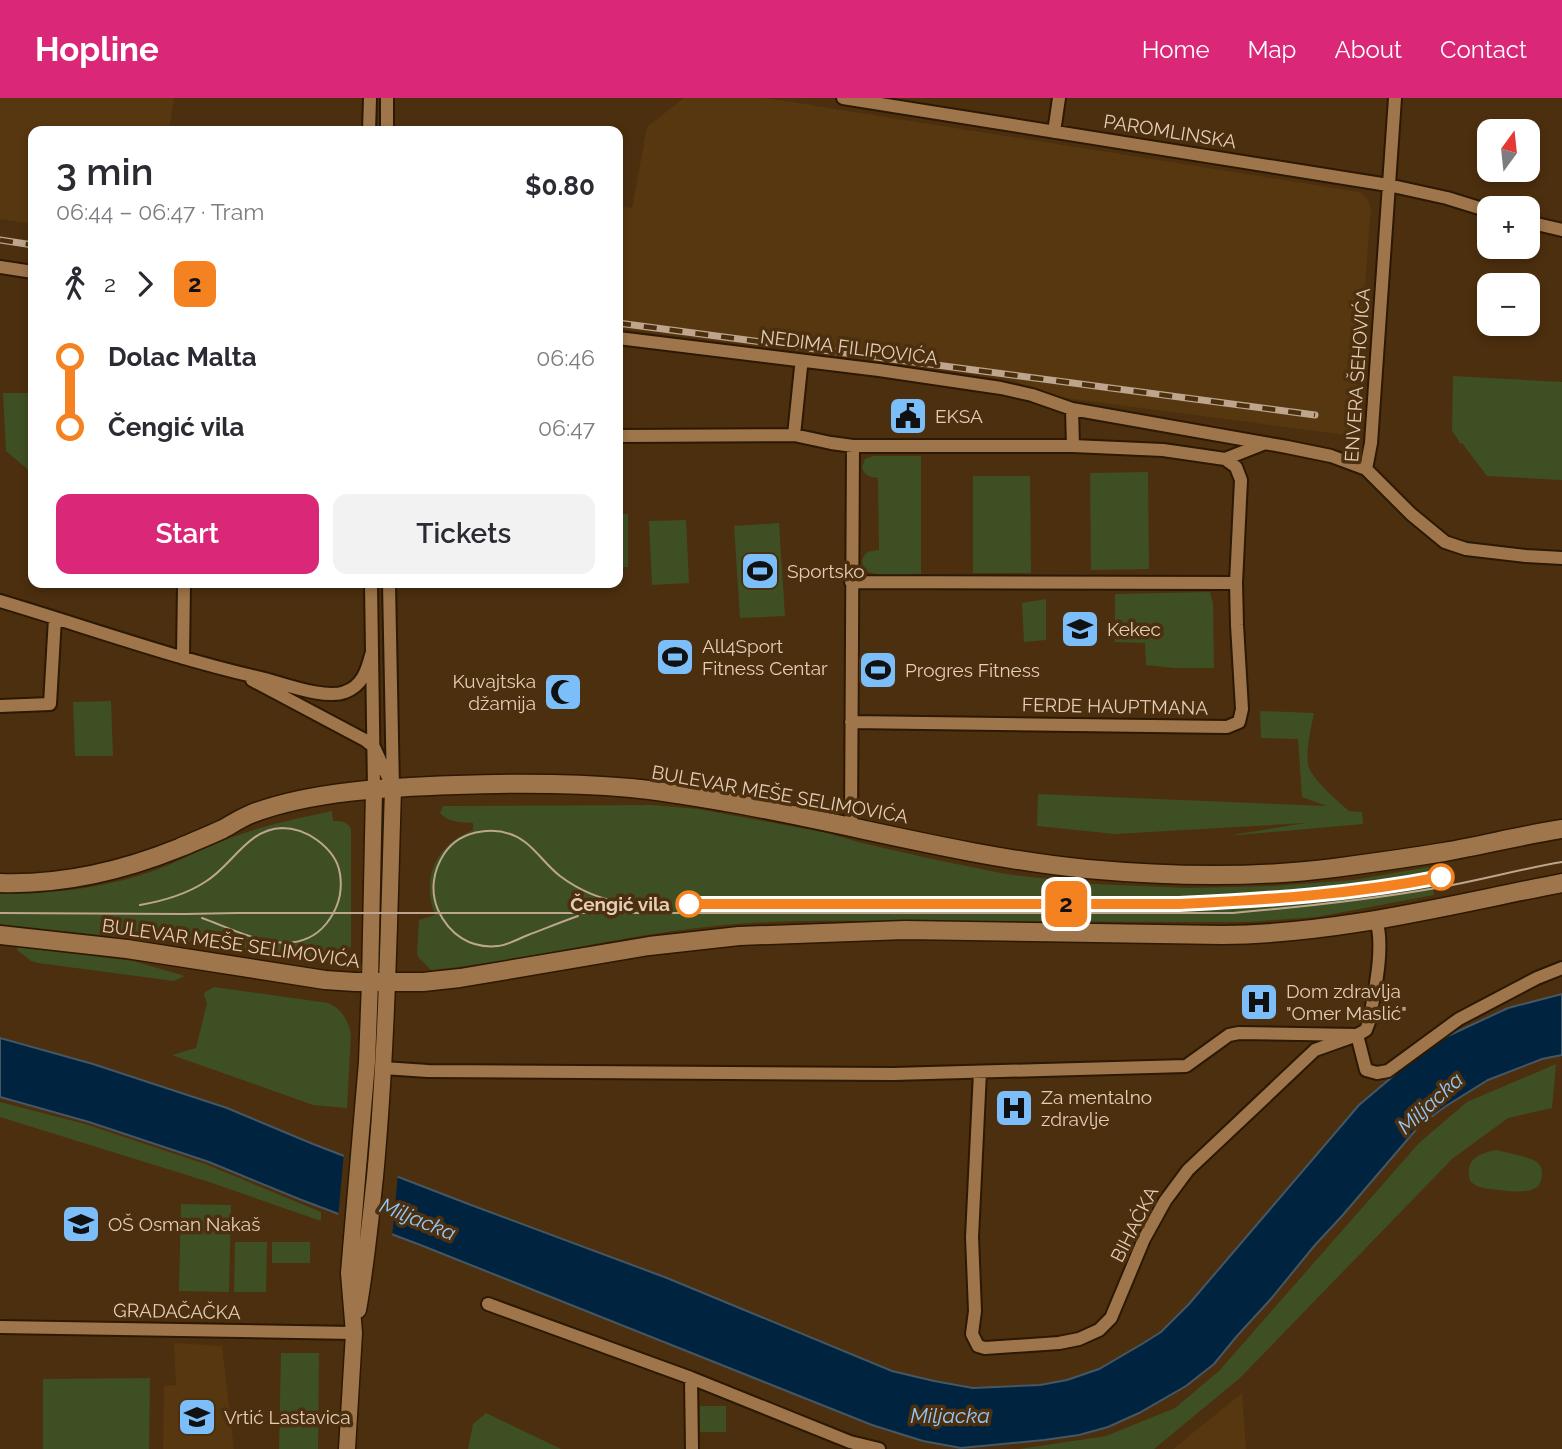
<!DOCTYPE html>
<html lang="en">
<head>
<meta charset="utf-8">
<style>
	:root { --surface:#fff; --page:#f2f2f3; --text:#2b2b33; --muted:#7c7c81; --accent:#db2777 }
	body { margin:0; font-family:Raleway,sans-serif; background:var(--page); color:var(--text); height:100vh; display:flex; flex-direction:column; font-size:26px; white-space:nowrap }
	* { box-sizing:border-box; margin:0 }
	p { font-size:23px; color:var(--muted) }
	.icon { flex:none; width:38px; height:38px; fill:none; stroke:currentColor; stroke-width:2; stroke-linecap:round; stroke-linejoin:round }
	.map { position:relative; flex:1; overflow:hidden }
	.details { position:absolute; left:28px; top:28px; width:595px; height:462px; display:flex; flex-direction:column; background:var(--surface); border-radius:14px; box-shadow:0 4px 10px #0003 }
	.details>* { flex:none }
	.badge { padding:0 14px; border-radius:10px; font-size:24px; line-height:46px }
	.needle { width:46px; rotate:15deg }
	.tools { position:absolute; left:1477px; top:21px; display:grid; gap:14px }
	.tools a { display:grid; place-items:center; width:63px; height:63px; border-radius:14px; background:var(--surface); box-shadow:0 4px 10px #0003; font-size:35px }
	.map>.badge { position:absolute; translate:-50% -50%; box-shadow:0 0 0 4px #fff }
	.legs { display:flex; align-items:center; gap:10px; height:77px; padding:0 28px; font-size:23px }
	.legs p { margin-inline-start:auto }
	.summary { display:flex; align-items:center; justify-content:space-between; height:119px; padding:0 28px }
	h1 { font-size:38px; font-weight:600; line-height:52px }
	.primary-button { display:flex; gap:14px; margin-top:auto; padding:14px 28px }
	.primary-button a { flex:1; height:80px; border-radius:14px; background:var(--accent); color:#fff; font-size:28px; font-weight:600; line-height:80px; text-align:center }
	.primary-button a+a { background:var(--page); color:var(--text) }
	ul { padding:0 28px; list-style:none }
	li { display:flex; align-items:center; gap:24px; height:70px; font-size:26px }
	li i { display:grid; place-items:center; width:10px; height:100%; margin:0 9px; background:currentColor }
	li i::after { content:''; width:18px; height:18px; margin:-9px; border:5px solid; border-radius:50%; background:var(--surface) }
	li p { margin-inline-start:auto }
	li:first-child i { background:linear-gradient(#0000 50%,currentColor 0) }
	li:last-child i { background:linear-gradient(currentColor 50%,#0000 0) }
	header { display:flex; align-items:center; gap:42px; box-sizing:border-box; height:98px; padding:0 35px; background:var(--accent); color:#fff }
	header strong { font-size:33px }
	nav { display:flex; gap:38px; margin-inline-start:auto; font-size:24px }
	.map>svg:first-child { display:block }
	.built { fill:#57370f }
	.green { fill:#3e4f23 }
	.water { fill:#002440; stroke:#445764; stroke-width:2 }
	.pier { fill:#4c2f0e }
	.lines { fill:none; stroke-linecap:round; stroke-linejoin:round }
	.minor-casing { stroke:#2c1903; stroke-width:16 }
	.tertiary-casing { stroke:#2c1903; stroke-width:19 }
	.secondary-casing { stroke:#2c1903; stroke-width:21 }
	.minor { stroke:#9f764b; stroke-width:12 }
	.tertiary { stroke:#9f764b; stroke-width:16 }
	.secondary { stroke:#9f764b; stroke-width:18 }
	.tram { stroke:#bda68d; stroke-width:2 }
	.rail-casing { stroke:#bda68d; stroke-width:7 }
	.rail { stroke:#4c2f0e; stroke-width:4.5; stroke-dasharray:13; stroke-linecap:butt }
	.line-1-casing { stroke:#fff; stroke-width:16 }
	.line-1 { stroke:#f58220; stroke-width:10 }
	.stop-1-dot { fill:#fff; stroke:#f58220; stroke-width:3.5 }
	.labels { text-anchor:middle; dominant-baseline:central; stroke-width:7; stroke-linejoin:round; paint-order:stroke }
	.street-label { font-size:19px; fill:#e4ceb8; stroke:#4c2f0e }
	.poi-label { font-size:19px; fill:#e4ceb8; stroke:#4c2f0e; text-anchor:start }
	.stop-label { font-size:19px; font-weight:bold; fill:#e4ceb8; stroke:#4c2f0e; text-anchor:end }
	.water-label { font-size:21px; font-style:italic; fill:#92c9fa; stroke:#4c2f0e }
</style>
</head>
<body>
<header>
<strong>Hopline</strong>
<nav><a>Home</a><a>Map</a><a>About</a><a>Contact</a></nav>
</header>
<div class="map">
<svg width="1562" height="1351" viewBox="0 0 1562 1351">
	<rect width="100%" height="100%" fill="#4c2f0e"/>
	<!-- built -->
	<path class="built" d="M0 0H174L169 33H33V126L0 121Z
		M684 0H766L1360 94 1367 100 1371 110 1353 338 1043 297 1016 283 953 273 618 230V108L632 110 647 29Z
		M174 1245 222 1248 234 1351H163L164 1288 176 1287Z
		M1242 1295 1246 1351H1173Z"/>
	<!-- green -->
	<path class="green" d="M1453 278 1562 284V382L1487 378 1462 345H1459V343L1452 333Z
		M3 295H33V376L6 353Z
		M873 358H921V476C908 476 883 478 871 475 861 472 859 459 868 454 871 453 876 452 879 452L878 380C870 379 864 378 862 369L865 361Z
		M1148 374 1149 471 1091 472 1090 375Z
		M973 378H1030L1031 475H973Z
		M618 416H628V469H618Z
		M686 422 689 485 652 487 649 423Z
		M779 425 785 518 740 520 734 428Z
		M1210 494 1213 505 1214 570H1174L1146 567 1145 545 1115 544V496Z
		M1046 501V542L1024 544 1022 505Z
		M111 603 113 658H75L73 604Z
		M1260 613 1314 615C1311 631 1306 650 1308 666 1310 680 1338 703 1349 713L1362 714 1363 726 1226 738 1305 725 1115 736 1037 728 1038 696 1327 708 1302 699 1298 641 1261 640Z
		M652 707 698 711 790 728 827 735 862 745 932 761 1006 776 1093 786 1189 790 1273 788 1353 782 1429 769 1434 797 1317 819 1246 824C1136 824 1026 823 917 823 850 823 781 821 715 828 623 837 533 861 441 871L431 872 419 860 417 856 419 822 435 817C421 779 436 747 473 732V725C460 724 449 725 440 715L443 708Z
		M332 713 333 723C342 723 347 723 351 731V848L347 854 332 856 331 860 337 862V865L208 845 127 840 0 826V796C47 796 94 791 138 778 171 768 201 751 233 739 265 727 299 720 332 713Z
		M17 849 133 863 185 878 174 883 38 865 31 863 17 852Z
		M214 889 328 905C342 911 347 921 351 935L347 1010 313 1007 172 957 196 950 207 905 204 897 205 894Z
		M1556 966 1552 1010 1508 1020 1452 1061 1240 1280 1154 1351H1019L1106 1338 1175 1310 1219 1273 1419 1045 1467 1004Z
		M0 1004 85 1026 205 1066 321 1114V1123L209 1084 0 1019Z
		M1497 1052C1507 1055 1531 1059 1538 1065 1541 1068 1542 1071 1542 1075 1543 1098 1516 1094 1500 1092 1492 1091 1480 1091 1474 1086 1470 1084 1469 1081 1469 1077 1466 1060 1483 1054 1497 1052Z
		M181 1106 231 1107 229 1194 179 1193Z
		M235 1144H267L266 1194H234Z
		M272 1144H310V1165H272Z
		M281 1255H319L318 1351H279Z
		M150 1280 149 1351H43V1281Z
		M700 1308H726V1334H700Z
		M486 1315 561 1351H468L473 1326Z"/>
	<!-- water -->
	<path class="water" d="M1562 896V957L1542 961 1488 982 1446 1008 1419 1028 1342 1118 1315 1147 1270 1202 1237 1238 1214 1266 1186 1288 1139 1315 1108 1329 1079 1337 1044 1342 961 1350 923 1343 872 1327 423 1148 299 1101 209 1064 89 1024 0 999V940L93 966 227 1010 313 1046 471 1107 667 1180 892 1273 934 1283 973 1290 1040 1287 1067 1282 1099 1271 1142 1246 1161 1234 1189 1206 1359 1007 1423 953 1450 937 1508 910Z"/>
	<!-- pier -->
	<path class="pier" d="M344 1054 398 1075 392 1140 338 1120Z"/>
	<g class="lines">
		<defs>
			<path id="minor" d="M843 0 1388 87 1447 100 1489 113
				M1395 0 1371 345 1366 371 1411 416 1445 444 1466 451 1526 458 1562 460
				M369 33 370 0
				M387 33V0
				M1054 34 1059 0
				M1528 124 1562 132
				M0 169 33 174
				M618 240 879 272 1001 290 1032 297 1072 311 1287 349 1331 358 1366 371
				M794 337 801 269
				M618 338 794 337 831 345 853 348H1073
				M1225 361 1263 346
				M851 484 1236 485
				M371 485 374 692
				M389 485 393 691
				M0 503C87 529 173 560 261 580 282 585 325 602 345 594 362 588 367 573 371 557
				M183 560 184 485
				M252 582 365 642 374 649 390 684
				M0 608 50 606 55 520
				M851 624 1227 629 1239 624 1242 611 1237 527 1236 485 1241 382 1236 369 1225 361 1163 352 1073 348 1072 311
				M851 729 853 348
				M383 970 428 973 893 976 1186 968 1229 937 1239 935 1357 937 1366 932 1369 924C1374 896 1385 849 1376 822
				M980 974 972 1139 975 1213 972 1236 978 1248 985 1250 1059 1245 1079 1241 1099 1232 1111 1220 1144 1141 1165 1103 1188 1072 1315 952 1357 937 1366 972 1377 975 1388 973 1459 921 1537 880 1562 870
				M488 1206 691 1280 850 1344 879 1351
				M0 1229 354 1235
				M691 1280 692 1351"/>
			<path id="tertiary" d="M358 1212C366 1168 370 1124 375 1079 387 950 389 820 393 691
				M347 1351 354 1235 349 1175 367 964 370 884 374 692"/>
			<path id="secondary" d="M0 785C62 787 122 773 179 750 193 744 208 738 223 731 232 726 241 720 251 716 310 693 392 689 456 687 514 685 573 685 631 690 663 693 695 699 726 704 847 725 965 759 1087 771 1165 778 1256 780 1334 770 1371 765 1408 760 1444 754 1484 747 1523 737 1562 731
				M0 837 127 851 325 882 355 884H423L460 880 649 848 739 838 905 832 1222 837C1339 836 1448 807 1562 785"/>
		</defs>
		<!-- minor casing -->
		<use href="#minor" class="minor-casing"/>
		<!-- tertiary casing -->
		<use href="#tertiary" class="tertiary-casing"/>
		<!-- secondary casing -->
		<use href="#secondary" class="secondary-casing"/>
		<!-- minor -->
		<use href="#minor" class="minor"/>
		<!-- tertiary -->
		<use href="#tertiary" class="tertiary"/>
		<!-- secondary -->
		<use href="#secondary" class="secondary"/>
		<!-- tram -->
		<path class="tram" d="M1174 806 1265 802
			M140 807C163 803 185 797 205 784 232 768 247 731 282 730 294 730 306 734 317 742 328 750 338 762 340 776 343 795 338 811 326 826 294 865 239 833 202 820
			M0 815 185 816 237 815H1233C1301 809 1368 802 1436 790 1478 783 1520 771 1562 764
			M578 818C561 824 544 831 528 837 518 841 508 847 498 848 470 851 449 836 438 812 430 793 433 773 444 756 461 730 501 726 525 744 538 754 547 768 560 778 581 794 602 802 628 806"/>
		<defs>
			<path id="rail" d="M0 142 33 147
				M618 225 1315 317"/>
		</defs>
		<!-- rail casing -->
		<use href="#rail" class="rail-casing"/>
		<!-- rail -->
		<use href="#rail" class="rail"/>
	</g>
	<g class="lines">
		<defs>
			<path id="line-1" d="M689 806H1179C1267 802 1354 796 1441 779"/>
		</defs>
		<!-- line-1 casing -->
		<use href="#line-1" class="line-1-casing"/>
		<!-- line-1 -->
		<use href="#line-1" class="line-1"/>
	</g>
	<!-- icons -->
	<defs>
		<symbol id="civic-square" viewBox="-11 -11 22 22"><rect x="-9" y="-9" width="18" height="18" rx="4" fill="#7cbef9" stroke="#4c2f0e"/><path d="M-.6-6.5H3V-4.5H.6V-3L4-1V1h2V6H-6V1h2V-1L-.6-3ZM-1.2 2.5V6h2.4V2.5Z" fill="#111"/></symbol>
		<symbol id="stadium-square" viewBox="-11 -11 22 22"><rect x="-9" y="-9" width="18" height="18" rx="4" fill="#7cbef9" stroke="#4c2f0e"/><path d="M0-5a6.5 5 0 1 0 0 10a6.5 5 0 1 0 0-10ZM-3.5-1.8h7v3.6h-7Z" fill="#111"/></symbol>
		<symbol id="school-square" viewBox="-11 -11 22 22"><rect x="-9" y="-9" width="18" height="18" rx="4" fill="#7cbef9" stroke="#4c2f0e"/><path d="M0-5L7-2L0 1L-7-2ZM-4 1L0 2.5L4 1V4Q0 6-4 4Z" fill="#111"/></symbol>
		<symbol id="mosque-square" viewBox="-11 -11 22 22"><rect x="-9" y="-9" width="18" height="18" rx="4" fill="#7cbef9" stroke="#4c2f0e"/><path d="M3.5-4.9A6 6 0 1 0 3.5 4.9A5 5 0 1 1 3.5-4.9Z" fill="#111"/></symbol>
		<symbol id="hospital-square" viewBox="-11 -11 22 22"><rect x="-9" y="-9" width="18" height="18" rx="4" fill="#7cbef9" stroke="#4c2f0e"/><path d="M-5-5h3v3.5h4V-5h3V5h-3V1.5h-4V5h-3Z" fill="#111"/></symbol>
	</defs>
	<g fill-rule="evenodd">
		<use href="#civic-square" x="886" y="296" width="44" height="44"/>
		<use href="#stadium-square" x="738" y="451" width="44" height="44"/>
		<use href="#school-square" x="1058" y="509" width="44" height="44"/>
		<use href="#stadium-square" x="653" y="537" width="44" height="44"/>
		<use href="#stadium-square" x="856" y="550" width="44" height="44"/>
		<use href="#mosque-square" x="541" y="572" width="44" height="44"/>
		<use href="#hospital-square" x="1237" y="882" width="44" height="44"/>
		<use href="#hospital-square" x="992" y="988" width="44" height="44"/>
		<use href="#school-square" x="59" y="1104" width="44" height="44"/>
		<use href="#school-square" x="175" y="1297" width="44" height="44"/>
	</g>
	<!-- markers -->
	<g class="stop-1-dot">
		<circle cx="1441" cy="779" r="12"/>
		<circle cx="689" cy="806" r="12"/>
	</g>
	<g class="labels">
		<!-- street labels -->
		<g class="street-label">
			<text transform="translate(1170 33) rotate(9)">PAROMLINSKA</text>
			<text transform="translate(849 249) rotate(7)">NEDIMA FILIPOVIĆA</text>
			<text transform="translate(1357 277) rotate(-86)">ENVERA ŠEHOVIĆA</text>
			<text transform="translate(1115 608) rotate(1)">FERDE HAUPTMANA</text>
			<text transform="translate(780 696) rotate(10)">BULEVAR MEŠE SELIMOVIĆA</text>
			<text transform="translate(231 845) rotate(8)">BULEVAR MEŠE SELIMOVIĆA</text>
			<text transform="translate(1134 1126) rotate(-63)">BIHAĆKA</text>
			<text transform="translate(177 1213) rotate(1)">GRADAČAČKA</text>
		</g>
		<!-- poi labels -->
		<g class="poi-label">
			<text x="935" y="318">EKSA</text>
			<text x="787" y="473">Sportsko</text>
			<text x="1107" y="531">Kekec</text>
			<text x="702" y="548">All4Sport<tspan x="702" dy="22">Fitness Centar</tspan></text>
			<text x="905" y="572">Progres Fitness</text>
			<text x="536" y="583" text-anchor="end">Kuvajtska<tspan x="536" dy="22">džamija</tspan></text>
			<text x="1286" y="893">Dom zdravlja<tspan x="1286" dy="22">"Omer Maslić"</tspan></text>
			<text x="1041" y="999">Za mentalno<tspan x="1041" dy="22">zdravlje</tspan></text>
			<text x="108" y="1126">OŠ Osman Nakaš</text>
			<text x="224" y="1319">Vrtić Lastavica</text>
		</g>
		<!-- stop labels -->
		<g class="stop-label">
			<text x="670" y="806">Čengić vila</text>
		</g>
		<!-- water labels -->
		<g class="water-label">
			<text transform="translate(1430 1005) rotate(-42)">Miljacka</text>
			<text transform="translate(418 1121) rotate(22)">Miljacka</text>
			<text x="950" y="1317">Miljacka</text>
		</g>
	</g>
</svg>
<div class="tools">
<a><svg class="needle" viewBox="-14 -14 28 28"><path d="M0-13l5 13h-10z" fill="#e53935"/><path d="M0 13l5-13h-10z" fill="#7c7c81"/></svg></a>
<a>+</a>
<a>−</a>
</div>
<b class="badge" style="left:1066px;top:806px;background:#f58220;color:#111">2</b>
<section class="details">
<div class="summary"><div><h1>3 min</h1><p>06:44 – 06:47 · Tram</p></div><b>$0.80</b></div>
<div class="legs"><svg class="icon" aria-label="walk" viewBox="0 0 24 24"><circle cx="13" cy="4" r="2"/><path d="M13 8l-2 6 4 7M11 14l-3 7M7 12l3-4h3l4 4"/></svg>2<svg class="icon" aria-label="forward" viewBox="0 0 24 24"><path d="M9 5l7 7-7 7"/></svg><b class="badge" style="background:#f58220;color:#111">2</b></div>
<ul>
<li><i style="color:#f58220"></i><b>Dolac Malta</b><p>06:46</p></li>
<li><i style="color:#f58220"></i><b>Čengić vila</b><p>06:47</p></li>
</ul>
<div class="primary-button"><a>Start</a><a>Tickets</a></div>
</section>
</div>
</body>
</html>
